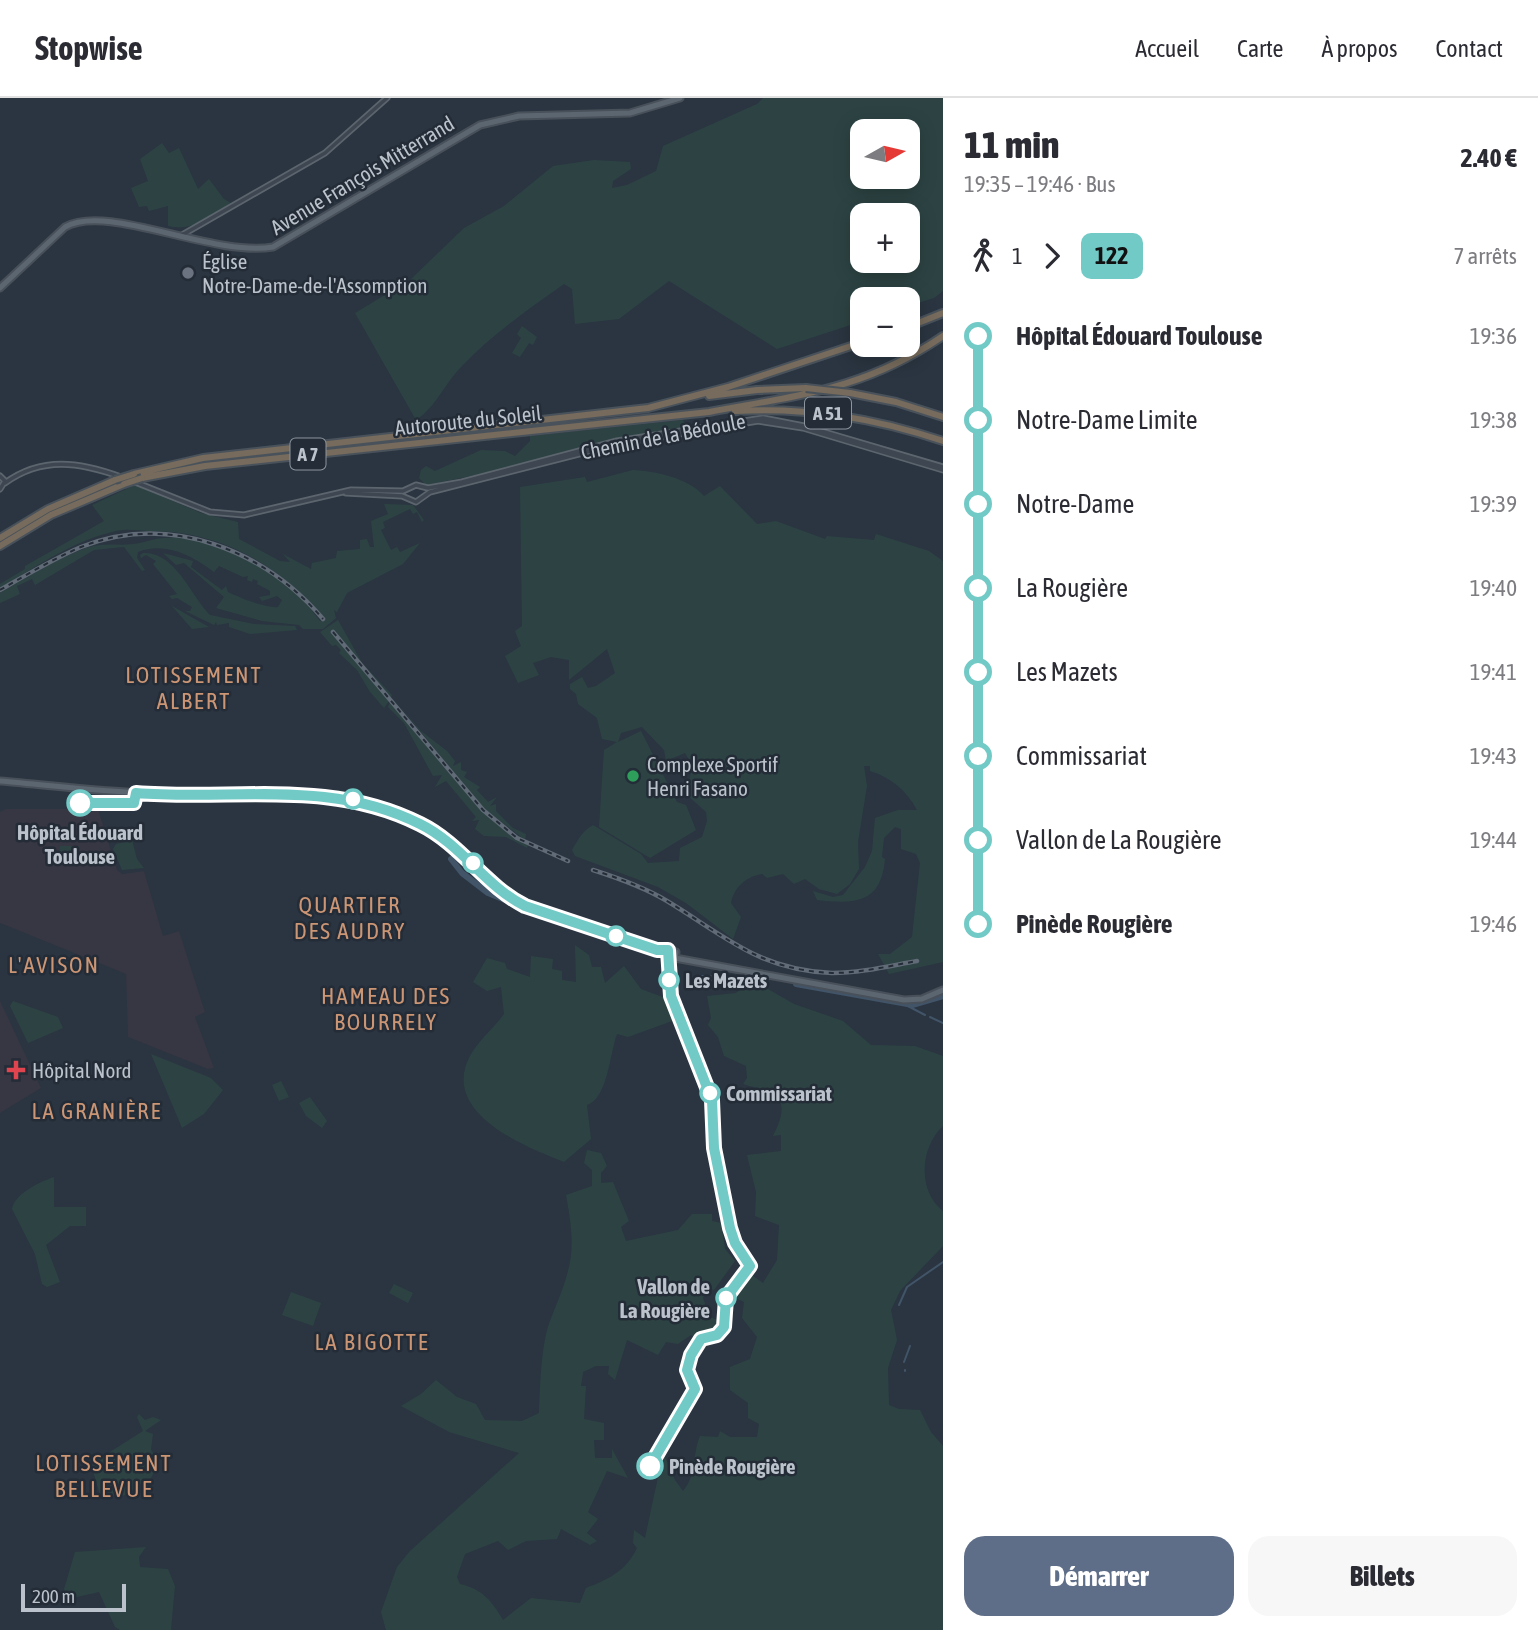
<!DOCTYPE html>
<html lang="fr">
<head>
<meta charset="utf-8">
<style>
	:root { --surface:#fff; --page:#f7f7f7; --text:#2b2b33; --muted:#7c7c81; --line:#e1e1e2; --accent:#5e6e88 }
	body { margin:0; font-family:"Asap Condensed",sans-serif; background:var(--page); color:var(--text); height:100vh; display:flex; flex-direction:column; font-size:26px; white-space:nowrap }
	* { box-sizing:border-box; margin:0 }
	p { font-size:23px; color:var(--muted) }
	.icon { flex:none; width:38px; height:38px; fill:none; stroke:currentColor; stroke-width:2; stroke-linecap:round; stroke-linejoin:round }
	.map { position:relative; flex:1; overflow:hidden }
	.side { display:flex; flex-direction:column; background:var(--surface); width:595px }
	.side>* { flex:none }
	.badge { padding:0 14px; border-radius:10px; font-size:24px; line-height:46px }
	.needle { width:46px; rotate:82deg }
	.tools { position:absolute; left:850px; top:21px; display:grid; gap:14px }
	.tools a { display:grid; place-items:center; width:70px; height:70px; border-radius:14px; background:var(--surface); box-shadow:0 4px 18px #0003; font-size:35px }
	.scale { position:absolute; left:21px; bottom:18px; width:105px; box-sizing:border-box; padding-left:7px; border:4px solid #bbc2cb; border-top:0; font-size:19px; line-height:24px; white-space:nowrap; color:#bbc2cb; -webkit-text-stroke:5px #232c37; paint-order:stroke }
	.map>.badge { position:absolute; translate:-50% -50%; box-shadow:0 0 0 4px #fff }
	.legs { display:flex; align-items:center; gap:10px; height:77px; padding:0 21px; font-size:23px }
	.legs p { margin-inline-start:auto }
	.overview { display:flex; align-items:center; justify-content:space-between; height:119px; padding:0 21px }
	h1 { font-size:38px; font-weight:800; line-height:52px }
	.action { display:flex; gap:14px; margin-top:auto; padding:14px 21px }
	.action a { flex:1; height:80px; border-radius:21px; background:var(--accent); color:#fff; font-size:28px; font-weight:800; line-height:80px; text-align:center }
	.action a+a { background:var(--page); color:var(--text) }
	ul { padding:0 21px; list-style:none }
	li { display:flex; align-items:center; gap:24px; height:84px; font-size:26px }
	li i { display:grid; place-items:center; width:10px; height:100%; margin:0 9px; background:currentColor }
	li i::after { content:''; width:18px; height:18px; margin:-9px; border:5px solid; border-radius:50%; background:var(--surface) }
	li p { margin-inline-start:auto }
	li:first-child i { background:linear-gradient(#0000 50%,currentColor 0) }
	li:last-child i { background:linear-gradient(currentColor 50%,#0000 0) }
	header { display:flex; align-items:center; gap:42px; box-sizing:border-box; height:98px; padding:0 35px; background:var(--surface); border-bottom:2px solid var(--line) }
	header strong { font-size:33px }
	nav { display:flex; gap:38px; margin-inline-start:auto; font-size:24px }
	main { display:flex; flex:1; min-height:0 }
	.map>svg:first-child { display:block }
	.medical { fill:#373643 }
	.green { fill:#2d4343; fill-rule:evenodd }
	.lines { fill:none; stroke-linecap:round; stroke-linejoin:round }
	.stream { stroke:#425468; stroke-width:2 }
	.river { stroke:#425468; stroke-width:6 }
	.minor-casing { stroke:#5c656e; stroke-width:7 }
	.major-casing { stroke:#48505a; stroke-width:9 }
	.highway-casing { stroke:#49525b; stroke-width:10 }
	.minor { stroke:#3e4751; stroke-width:3.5 }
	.major { stroke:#5c6671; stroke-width:5 }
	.highway { stroke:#766b5c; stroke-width:6 }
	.rail-casing { stroke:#616b77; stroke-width:4.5 }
	.rail { stroke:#232c37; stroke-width:2; stroke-dasharray:5; stroke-linecap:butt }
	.highway-bridge-casing { stroke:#49525b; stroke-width:10; stroke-linecap:butt }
	.highway-bridge { stroke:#766b5c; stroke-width:6 }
	.line-1-casing { stroke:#fff; stroke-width:16 }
	.line-1 { stroke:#72cac7; stroke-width:10 }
	.worship-dot { fill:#6b7280; stroke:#232c37; stroke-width:2.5 }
	.leisure-dot { fill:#2e9e5b; stroke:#232c37; stroke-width:2.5 }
	.stop-1-dot { fill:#fff; stroke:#72cac7; stroke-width:3.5 }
	.health-dot { fill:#e0444e; stroke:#232c37; stroke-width:2.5 }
	.labels { text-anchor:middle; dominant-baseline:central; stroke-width:5; stroke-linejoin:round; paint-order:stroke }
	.shield { fill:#232c37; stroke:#8d959f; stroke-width:2 }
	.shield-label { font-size:19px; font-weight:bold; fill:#bbc2cb }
	.street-label { font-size:21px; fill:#bbc2cb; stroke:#232c37 }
	.poi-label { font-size:21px; fill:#bbc2cb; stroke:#232c37; text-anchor:start }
	.stop-label { font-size:21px; font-weight:bold; fill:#bbc2cb; stroke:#232c37; text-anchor:start }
	.neighbourhood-label { font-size:23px; letter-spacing:2px; fill:#cc9675; stroke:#232c37 }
</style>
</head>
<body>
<header>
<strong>Stopwise</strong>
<nav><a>Accueil</a><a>Carte</a><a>À propos</a><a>Contact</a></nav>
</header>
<main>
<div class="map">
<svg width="943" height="1532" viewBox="0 0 943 1532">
	<rect width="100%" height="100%" fill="#2a3541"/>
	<!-- medical -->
	<path class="medical" d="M6 711H98L117 772 122 776 144 773 163 838 179 833 205 914 195 919 214 970 208 971 128 939 126 876 0 825V714Z
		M0 903 41 990 0 1015Z"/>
	<!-- green -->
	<path class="green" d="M763 0H943V193L934 200 908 208V201H863V223L777 251 669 183 619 221 575 226 572 191 564 186C527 212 493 236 462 268 444 286 437 308 416 322L355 215 410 182 464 130 504 108 553 68 594 62 630 64 631 71 613 83 612 90 627 87 656 73 663 48 757 6ZM908 33V79H863V33ZM908 117V163H863V117Z
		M162 45 169 55 179 50 198 91 209 81 224 101 231 105C212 118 193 134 168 128V108L149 113 147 108 139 109 131 90 148 83 140 61Z
		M522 228 537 239 533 247 529 245 520 259 512 255 521 240 517 236Z
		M683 322 686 329C599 346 514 371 426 387L419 380 421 372 426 368 435 373 481 352 505 353 515 358 530 343V338Z
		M633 372C655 373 689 380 704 398L720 388 757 426 776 423 825 441 827 438 874 442 876 436 929 453 943 463V864L889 876 878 856H890L912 839 920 765 916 756 901 751V731L895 729 884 740 882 759 885 761C881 806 855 806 817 802L813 793 833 799 843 797 865 769 872 753 875 720 898 712H917C906 692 892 680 870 673V668H864L867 688 858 744 859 771 850 786 837 796 819 791 805 781 794 786 783 776 767 780 762 776C747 778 734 789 731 805L741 819 733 841 686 805 658 789 575 758 572 752C578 742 582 733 593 727L641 756 648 765 679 763 680 750 702 739 707 723 706 714 687 697 692 667 685 655 666 663 664 652 642 629 621 635 618 644 641 633 677 704 686 707 696 732 650 760 599 729 604 652 617 644 602 641 597 620 578 606 576 596 570 591V586L582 579 588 590 596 588 615 575 607 551 569 582V562L551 559 533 565 539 577 518 585 505 558 521 548 515 533 522 528 520 389 585 379 587 384Z
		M135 387 201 415 238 424 239 441 280 463 290 464 283 456 311 471 312 465 336 460 337 453 360 451V442L367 441 370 449H374L371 423 388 416 384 406 413 407 424 422 422 424 417 414 413 416 410 411 383 424 385 430 381 432 391 452 397 449 400 454 420 445 403 466 347 495 337 514 334 512 336 520 323 531H303L299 527 262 523 216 510 224 499 184 465 176 467 163 455 193 463 191 469 222 492 226 488 228 494C238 499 267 511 278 509L282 502 277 498 262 503 259 499 270 497V493L257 486 258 483 253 481 252 484 247 482 248 478 243 479 219 468 214 474C193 458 165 443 138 454L137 460 145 472 142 473 124 449 94 452 35 487 32 481 17 488 20 496 0 505V495C27 479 56 461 86 450 103 444 116 448 133 446 144 445 154 440 165 440 225 436 286 476 320 523L324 520C279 468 224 434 153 433 141 433 128 430 116 433 74 442 36 469 0 490V486L25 471V468L104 423 92 407Z
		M143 455C175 453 191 498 210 517L254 526 295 528 297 532 250 536 229 529V525L217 527 216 524 214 527 185 513H190L192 509 177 500 172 501 169 498 177 496 153 466 156 463 146 457 141 460 140 457Z
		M172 508 209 529 192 531Z
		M338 522 362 565 392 597 390 601 337 536 336 533 332 536 389 603 384 610 370 594 357 572 339 555 341 552 336 547 332 548 320 534Z
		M394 601 421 633 447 653 455 663 453 668 461 664V672L467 674 464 679 480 689 477 692 488 704 497 699 490 708 496 706V713L513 730 526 736 525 742 482 709Z
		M390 604 480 711 528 747 527 750 506 739 484 738 475 731 479 722 472 723 476 719 446 683 435 689 442 677 433 678 404 625 388 609Z
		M132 742 137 761 144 770 122 772 113 751 116 746Z
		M60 748H79V757L60 758Z
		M575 847 589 857 592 869H601L605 885 624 868 641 891 668 901 675 922 628 939 617 936C610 954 608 1000 587 1007L591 1041 564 1064C523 1048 440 1014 470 958 478 943 494 930 504 916L501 889 487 893 473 884 487 860 505 865 507 871 530 879 531 858 553 861 552 871 562 873V882L576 884Z
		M740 874 764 878 762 883 768 891 794 906 843 923 871 947 915 948 943 958V1028C920 1049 917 1093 943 1113V1148L900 1193 891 1212 897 1242 888 1270 889 1307 899 1311 920 1312 931 1334 943 1348V1532H386L381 1514 397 1469 410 1453 519 1355 449 1334 401 1308 421 1296 436 1282 457 1299 476 1306 485 1322 522 1323 539 1315C540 1289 541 1246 550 1223 572 1168 577 1156 566 1097L592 1088V1072L584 1065 587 1052 601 1055 607 1068 601 1075V1085L613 1084 629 1123 621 1129 626 1143 678 1132 692 1116H712V1123L721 1125 725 1151 735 1163 714 1192 708 1190 703 1200 710 1219 723 1224 716 1235 697 1242 691 1237 678 1246 666 1244 658 1257 627 1242 615 1282 608 1276 609 1268H596L583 1274 581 1288H586L584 1321 604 1325V1342H594L595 1360H612V1351L628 1380 607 1373 588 1414 598 1421 587 1435 597 1443 590 1447 561 1431 557 1441 526 1443 508 1452 498 1443 465 1456 457 1479 460 1486C482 1491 492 1503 503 1522L531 1500 580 1505 586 1490C609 1481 626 1473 637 1450L633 1445 634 1432 645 1440 658 1379 652 1369 662 1352 675 1382 683 1393C697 1377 692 1357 700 1338L718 1339 720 1333 730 1339H757L759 1326 748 1320V1305L730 1292V1269L750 1261 757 1239 742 1220 744 1204 731 1198 749 1175 763 1185 777 1162 779 1127 755 1118 756 1094 747 1057 781 1053V1037L773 1038C794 997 774 995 743 986L747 980 746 968 724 958 718 939 708 927 711 920 707 898 736 895 742 890 760 887 756 883 748 885 739 881Z
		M13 903 58 919 63 930 28 945 10 908Z
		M151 956 211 980 223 992 204 1016 182 1030Z
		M281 983 289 999 279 1003 272 987Z
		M310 999 327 1023 322 1030 306 1018 299 1005Z
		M54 1079V1109H86V1128H70L46 1147 60 1184 47 1189 42 1186 35 1156 12 1111C15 1095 40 1084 54 1079Z
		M394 1186 413 1195 408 1205 389 1195Z
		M291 1194 321 1205 313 1228 282 1217Z
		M139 1316 145 1322 153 1319 161 1322 145 1333 153 1336 151 1351 158 1366 148 1386H135L134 1391 123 1398 100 1397 91 1366 143 1333 137 1319Z
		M146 1449 139 1459 140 1469 168 1471 175 1488 171 1532H120L115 1529 99 1494 68 1501 64 1491 75 1454Z"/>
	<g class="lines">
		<!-- stream -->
		<path class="stream" d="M904 906 925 917
			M930 919 943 925
			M899 1207 907 1189 943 1164
			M904 1264 910 1248
			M905 1272V1273"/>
		<!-- river -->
		<path class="river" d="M224 701H283
			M451 761 462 775 488 795 554 822
			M560 824 588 833
			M701 880 761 881
			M796 886 913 907 943 898"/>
		<defs>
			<path id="minor" d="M182 137 325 55 387 0
				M0 378 5 383 0 391
				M135 384 210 414 244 417 351 392 403 393 416 387 428 390 462 384 617 343 763 320 804 328 943 369
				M5 385C42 358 80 364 121 379
				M346 395 402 398 416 404 430 394 618 346 758 323 803 330 943 372"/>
			<path id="major" d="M0 190 65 129C108 105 211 159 273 149L480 27 519 18 630 15 680 0
				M0 683C49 687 99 694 149 695 240 697 330 684 416 724 459 744 484 786 525 808L657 852 670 862 675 860 676 854
				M675 860 904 902 922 901 943 892"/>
			<path id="highway" d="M908 229 943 215
				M850 295 896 304 943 319
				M709 298 757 292 806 290
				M735 313C808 309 874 320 943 343
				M134 376 203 360 648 310 728 289 863 244
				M142 380 205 368 709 314C799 297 864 292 943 238
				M0 440 48 411 115 382
				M0 448 51 417 124 386"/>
		</defs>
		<!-- minor casing -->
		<use href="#minor" class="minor-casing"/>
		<!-- major casing -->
		<use href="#major" class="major-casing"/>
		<!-- highway casing -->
		<use href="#highway" class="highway-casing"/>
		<!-- minor -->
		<use href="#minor" class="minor"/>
		<!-- major -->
		<use href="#major" class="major"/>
		<!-- highway -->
		<use href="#highway" class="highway"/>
		<defs>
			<path id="rail" d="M0 492C26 477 53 461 81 449 170 414 264 452 323 521
				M333 534 483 712 517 740 568 763
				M593 772C618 780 644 789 667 803 725 838 759 872 832 875 861 875 889 868 917 863"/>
		</defs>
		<!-- rail casing -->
		<use href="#rail" class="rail-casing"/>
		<!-- rail -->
		<use href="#rail" class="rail"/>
		<defs>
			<path id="highway-bridge" d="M806 290 850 295
				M115 382 134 376
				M124 386 142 380"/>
		</defs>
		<!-- highway-bridge casing -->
		<use href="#highway-bridge" class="highway-bridge-casing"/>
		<!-- highway-bridge -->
		<use href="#highway-bridge" class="highway-bridge"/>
	</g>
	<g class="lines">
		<defs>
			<path id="line-1" d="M80 705H134L136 695C233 703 329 680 420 726 461 746 485 788 525 808L657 852H668L671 898 712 1002 714 1050 730 1130 735 1145 750 1168 726 1200 724 1229 717 1237 701 1241 691 1257 687 1272 695 1291 650 1368"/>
		</defs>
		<!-- line-1 casing -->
		<use href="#line-1" class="line-1-casing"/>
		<!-- line-1 -->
		<use href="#line-1" class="line-1"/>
	</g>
	<!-- markers -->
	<circle class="worship-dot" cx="188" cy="175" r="7"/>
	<circle class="leisure-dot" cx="633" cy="678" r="7"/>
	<g class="stop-1-dot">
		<circle cx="353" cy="701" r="9"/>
		<circle cx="80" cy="705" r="12"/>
		<circle cx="473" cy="765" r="9"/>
		<circle cx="616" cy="838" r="9"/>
		<circle cx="669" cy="882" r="9"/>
		<circle cx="710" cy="995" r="9"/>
		<circle cx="726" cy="1200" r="9"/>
		<circle cx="650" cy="1368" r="12"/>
	</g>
	<path class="health-dot" d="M12.5 961.5h7v7h7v7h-7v7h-7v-7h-7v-7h7z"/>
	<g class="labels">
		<!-- shield labels -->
		<g class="shield">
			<rect x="805" y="299.5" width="46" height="31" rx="5"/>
			<rect x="290.5" y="340.5" width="35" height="31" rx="5"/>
		</g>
		<g class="shield-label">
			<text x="828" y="315">A 51</text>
			<text x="308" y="356">A 7</text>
		</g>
		<!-- street labels -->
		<g class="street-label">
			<text transform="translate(362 77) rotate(-31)">Avenue François Mitterrand</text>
			<text transform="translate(468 322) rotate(-6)">Autoroute du Soleil</text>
			<text transform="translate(663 338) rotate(-11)">Chemin de la Bédoule</text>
		</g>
		<!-- poi labels -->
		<g class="poi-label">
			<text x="202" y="163">Église<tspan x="202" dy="24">Notre-Dame-de-l'Assomption</tspan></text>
			<text x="647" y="666">Complexe Sportif<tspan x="647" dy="24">Henri Fasano</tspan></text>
			<text x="32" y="972">Hôpital Nord</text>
		</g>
		<!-- stop labels -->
		<g class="stop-label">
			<text x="80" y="734" text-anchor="middle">Hôpital Édouard<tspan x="80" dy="24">Toulouse</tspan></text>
			<text x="685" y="882">Les Mazets</text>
			<text x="726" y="995">Commissariat</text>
			<text x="710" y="1188" text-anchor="end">Vallon de<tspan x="710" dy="24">La Rougière</tspan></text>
			<text x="669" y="1368">Pinède Rougière</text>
		</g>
		<!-- neighbourhood labels -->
		<g class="neighbourhood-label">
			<text x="194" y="577">LOTISSEMENT<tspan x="194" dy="26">ALBERT</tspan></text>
			<text x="350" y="807">QUARTIER<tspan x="350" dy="26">DES AUDRY</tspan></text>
			<text x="54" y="867">L'AVISON</text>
			<text x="386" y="898">HAMEAU DES<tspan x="386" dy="26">BOURRELY</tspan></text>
			<text x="97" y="1013">LA GRANIÈRE</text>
			<text x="372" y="1244">LA BIGOTTE</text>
			<text x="104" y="1365">LOTISSEMENT<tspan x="104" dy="26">BELLEVUE</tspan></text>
		</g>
	</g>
</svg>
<div class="tools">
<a><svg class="needle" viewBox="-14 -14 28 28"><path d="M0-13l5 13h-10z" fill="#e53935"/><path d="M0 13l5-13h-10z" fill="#7c7c81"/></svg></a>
<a>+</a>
<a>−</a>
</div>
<div class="scale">200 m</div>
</div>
<section class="side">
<div class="overview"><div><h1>11 min</h1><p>19:35 – 19:46 · Bus</p></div><b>2.40 €</b></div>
<div class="legs"><svg class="icon" aria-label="walk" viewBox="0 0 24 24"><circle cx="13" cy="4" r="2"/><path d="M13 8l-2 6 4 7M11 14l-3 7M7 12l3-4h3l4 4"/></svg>1<svg class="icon" aria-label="forward" viewBox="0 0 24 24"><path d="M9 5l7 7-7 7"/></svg><b class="badge" style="background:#72cac7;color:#111">122</b><p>7 arrêts</p></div>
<ul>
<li><i style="color:#72cac7"></i><b>Hôpital Édouard Toulouse</b><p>19:36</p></li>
<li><i style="color:#72cac7"></i><span>Notre-Dame Limite</span><p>19:38</p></li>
<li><i style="color:#72cac7"></i><span>Notre-Dame</span><p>19:39</p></li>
<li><i style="color:#72cac7"></i><span>La Rougière</span><p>19:40</p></li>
<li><i style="color:#72cac7"></i><span>Les Mazets</span><p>19:41</p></li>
<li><i style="color:#72cac7"></i><span>Commissariat</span><p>19:43</p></li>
<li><i style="color:#72cac7"></i><span>Vallon de La Rougière</span><p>19:44</p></li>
<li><i style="color:#72cac7"></i><b>Pinède Rougière</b><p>19:46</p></li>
</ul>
<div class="action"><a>Démarrer</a><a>Billets</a></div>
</section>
</main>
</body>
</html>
